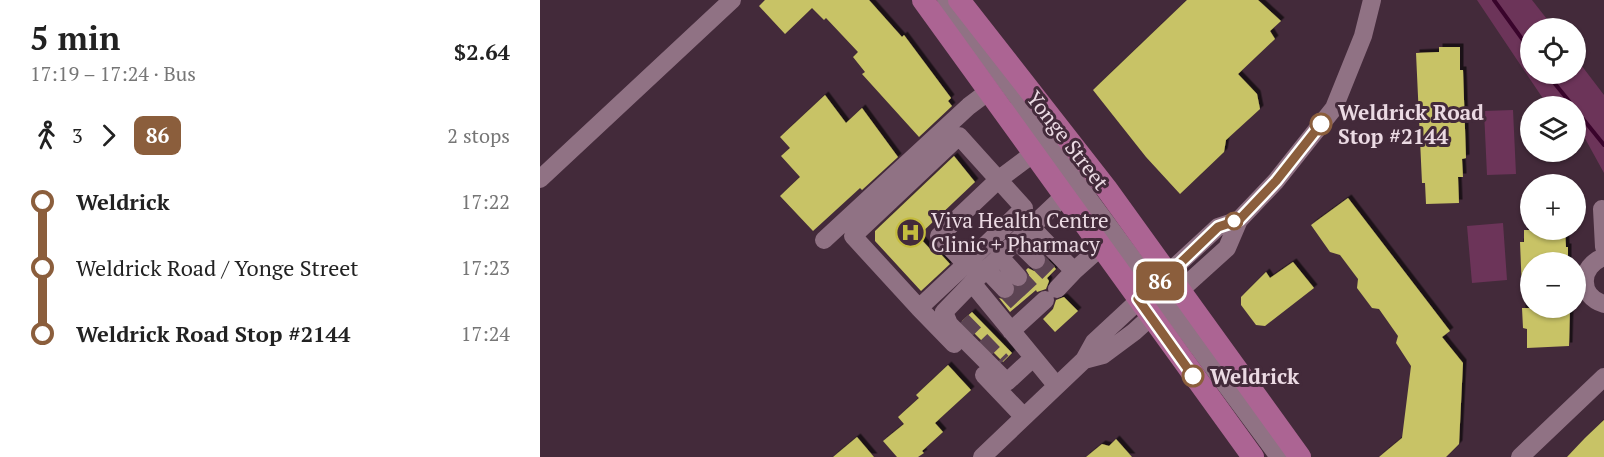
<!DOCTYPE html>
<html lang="en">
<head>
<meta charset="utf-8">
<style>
	:root { --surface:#fff; --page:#f2f2f2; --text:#222; --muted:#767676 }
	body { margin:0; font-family:"PT Serif",serif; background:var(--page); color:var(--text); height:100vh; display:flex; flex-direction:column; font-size:22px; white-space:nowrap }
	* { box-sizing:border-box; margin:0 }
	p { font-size:20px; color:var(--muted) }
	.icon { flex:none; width:33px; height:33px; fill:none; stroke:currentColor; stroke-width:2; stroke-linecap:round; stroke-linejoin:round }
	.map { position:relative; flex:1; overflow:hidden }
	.details { display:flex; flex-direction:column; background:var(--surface); width:540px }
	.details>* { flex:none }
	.badge { padding:0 12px; border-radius:9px; font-size:21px; line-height:39px }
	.tools { position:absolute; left:980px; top:18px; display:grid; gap:12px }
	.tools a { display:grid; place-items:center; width:66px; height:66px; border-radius:50%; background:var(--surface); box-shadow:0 2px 4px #0004; font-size:30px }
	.map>.badge { position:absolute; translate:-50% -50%; box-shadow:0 0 0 3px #fff }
	.legs { display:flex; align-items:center; gap:9px; height:66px; padding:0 30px; font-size:20px }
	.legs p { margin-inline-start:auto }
	.summary { display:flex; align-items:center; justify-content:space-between; height:102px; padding:0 30px }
	h1 { font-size:33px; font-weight:600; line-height:45px }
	ul { padding:0 30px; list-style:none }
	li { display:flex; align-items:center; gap:21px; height:66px; font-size:22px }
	li i { display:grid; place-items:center; width:9px; height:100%; margin:0 8px; background:currentColor }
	li i::after { content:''; width:15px; height:15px; margin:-8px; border:4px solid; border-radius:50%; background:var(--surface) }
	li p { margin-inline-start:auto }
	li:first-child i { background:linear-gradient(#0000 50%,currentColor 0) }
	li:last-child i { background:linear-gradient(currentColor 50%,#0000 0) }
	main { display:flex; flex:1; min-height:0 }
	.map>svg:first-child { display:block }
	.green { fill:#6c3459 }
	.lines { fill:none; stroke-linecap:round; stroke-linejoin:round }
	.stream { stroke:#39042b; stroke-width:4 }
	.building { fill:#c8c366; filter:url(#shadow) }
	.minor-tunnel { stroke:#5c4453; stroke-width:18; stroke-dasharray:18 9; stroke-linecap:butt }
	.minor { stroke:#907284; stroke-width:18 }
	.major { stroke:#ac6493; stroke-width:22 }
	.line-1-casing { stroke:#fff; stroke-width:14 }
	.line-1 { stroke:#8b5e3c; stroke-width:9 }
	.stop-1-dot { fill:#fff; stroke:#8b5e3c; stroke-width:3 }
	.labels { text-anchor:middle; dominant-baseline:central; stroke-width:6; stroke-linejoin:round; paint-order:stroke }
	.stop-label { font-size:21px; font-weight:bold; fill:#ebdae3; stroke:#432a3a; text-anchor:start }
	.street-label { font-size:21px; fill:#ebdae3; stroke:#432a3a }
	.poi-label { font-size:21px; fill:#ebdae3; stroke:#432a3a; text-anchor:start }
</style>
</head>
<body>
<main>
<section class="details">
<div class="summary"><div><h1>5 min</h1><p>17:19 – 17:24 · Bus</p></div><b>$2.64</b></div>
<div class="legs"><svg class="icon" aria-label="walk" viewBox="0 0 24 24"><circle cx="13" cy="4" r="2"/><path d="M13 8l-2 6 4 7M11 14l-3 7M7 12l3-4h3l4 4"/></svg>3<svg class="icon" aria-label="forward" viewBox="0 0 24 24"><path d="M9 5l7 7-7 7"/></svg><b class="badge" style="background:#8b5e3c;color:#fff">86</b><p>2 stops</p></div>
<ul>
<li><i style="color:#8b5e3c"></i><b>Weldrick</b><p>17:22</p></li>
<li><i style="color:#8b5e3c"></i><span>Weldrick Road / Yonge Street</span><p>17:23</p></li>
<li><i style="color:#8b5e3c"></i><b>Weldrick Road Stop #2144</b><p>17:24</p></li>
</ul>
</section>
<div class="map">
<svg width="1064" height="457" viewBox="0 0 1064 457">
	<defs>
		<filter id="shadow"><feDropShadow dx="3.5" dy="-3.5" stdDeviation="0" flood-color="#0009"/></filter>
	</defs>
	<rect width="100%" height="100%" fill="#432a3a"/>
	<!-- green -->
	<path class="green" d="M937 0H992L1014 28H990V74H1035V57L1064 95V173L1042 133H1035V106H1008Z
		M973 110 976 174 947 175 944 111Z
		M963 223 967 280 932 283 927 226Z"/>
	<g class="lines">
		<!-- stream -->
		<path class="stream" d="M954 0 990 50
			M1007 74 1033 106
			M1035 109 1064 145"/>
	</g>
	<!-- building -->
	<path class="building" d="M225 0H329L362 37 364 35 411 98 408 101 412 106 379 137 322 74 325 72 313 57 318 52 286 18 284 20 272 8 245 34 219 6Z
		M647 0H718L741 21 730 31 735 39 698 74 717 94 720 109 686 140 684 152 640 194 606 157 553 90Z
		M899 47H920V70H923L926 158 922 159 923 177H918L919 203 886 204 885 183H882L876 53 899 52Z
		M285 95 306 123 322 108 358 157 322 190 320 188 273 231 240 196 260 177 241 156 250 148 240 137Z
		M414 156 435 182 378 236 392 251 396 249 410 264 381 291 335 241V231Z
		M808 198 910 331 902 337 923 363 919 444 906 457H839L862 438 871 366 856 343 858 336 839 309 832 308 817 288 818 279 800 255 790 252 771 225Z
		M984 230H1025L1026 247H1028V262H990V291H982L980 242H984Z
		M507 259 516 269 507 278 509 281 506 289 497 292 496 290 470 312 459 298 467 300 472 297 476 288 485 286 488 281 489 275 486 270 488 268 494 271H499L504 267Z
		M753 262 774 288 725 326 716 325 701 305V297L726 272 730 278Z
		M524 297 538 311 515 332 503 319 513 309 516 300Z
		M982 308H1030L1029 346 987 348V329L983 328Z
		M432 312 472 353 463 362 422 321Z
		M408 365 431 390 395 423 403 432 382 451 384 453 378 457H357L343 441 364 424 358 417 379 398 376 395Z
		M1064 420V457H1027L1045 438Z
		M317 437 334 457H293Z
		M576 439 592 457H546L562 444 569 446Z"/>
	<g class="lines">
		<!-- minor-tunnel -->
		<path class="minor-tunnel" d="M496 260 511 275
			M478 277 493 293
			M465 289 480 305
			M422 321 462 362"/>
		<!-- minor -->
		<path class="minor" d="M406 0 478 98 484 111 739 457
			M0 179 192 0
			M1062 209 1064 247
			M491 227 534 271 562 246
			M284 240 429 106 449 91
			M477 241 496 260
			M459 256 478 277
			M1064 257C1039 266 1038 296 1064 304
			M426 264 379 308 313 236 419 136 484 208 426 264 399 236 458 180 494 153
			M446 269 465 289
			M432 283 404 312 409 324 467 382 493 358
			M517 289 534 271
			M379 308 414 344
			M471 331 505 300
			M544 360 563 355 594 332 687 248 699 220 736 181 794 108 823 36 832 0
			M444 375 484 417
			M516 385 432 283 525 195
			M442 457 544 360 554 342 678 227 699 220
			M980 457 1064 377"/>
		<!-- major -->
		<path class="major" d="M383 0 713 457
			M419 0 566 188 760 457"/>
	</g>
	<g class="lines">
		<defs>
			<path id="line-1" d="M653 376 598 299 628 275 678 227 699 220 736 181 781 124"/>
		</defs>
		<!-- line-1 casing -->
		<use href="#line-1" class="line-1-casing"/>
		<!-- line-1 -->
		<use href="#line-1" class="line-1"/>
	</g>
	<!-- icons -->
	<defs>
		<symbol id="hospital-ring" viewBox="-11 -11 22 22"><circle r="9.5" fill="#432a3a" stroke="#c4bc3e" stroke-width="1.5"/><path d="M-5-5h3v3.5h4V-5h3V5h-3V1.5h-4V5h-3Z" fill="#c4bc3e"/></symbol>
	</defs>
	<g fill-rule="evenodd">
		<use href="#hospital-ring" x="354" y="216" width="33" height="33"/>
	</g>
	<!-- markers -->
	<g class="stop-1-dot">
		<circle cx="781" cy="124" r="10"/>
		<circle cx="694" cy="221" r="8"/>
		<circle cx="653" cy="376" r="10"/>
	</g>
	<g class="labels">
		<!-- stop labels -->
		<g class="stop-label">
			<text x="798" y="112">Weldrick Road<tspan x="798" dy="24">Stop #2144</tspan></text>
			<text x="670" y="376">Weldrick</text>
		</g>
		<!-- street labels -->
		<g class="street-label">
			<text transform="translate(528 140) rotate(52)">Yonge Street</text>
		</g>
		<!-- poi labels -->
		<g class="poi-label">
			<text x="391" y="220">Viva Health Centre<tspan x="391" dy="24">Clinic + Pharmacy</tspan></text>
		</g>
	</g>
</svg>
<div class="tools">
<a><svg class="icon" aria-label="locate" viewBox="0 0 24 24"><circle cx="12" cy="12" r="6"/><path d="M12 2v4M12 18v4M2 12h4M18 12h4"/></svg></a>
<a><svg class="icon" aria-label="layers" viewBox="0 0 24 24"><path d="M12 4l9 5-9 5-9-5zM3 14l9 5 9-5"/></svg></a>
<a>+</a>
<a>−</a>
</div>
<b class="badge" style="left:620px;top:281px;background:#8b5e3c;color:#fff">86</b>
</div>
</main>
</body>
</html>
